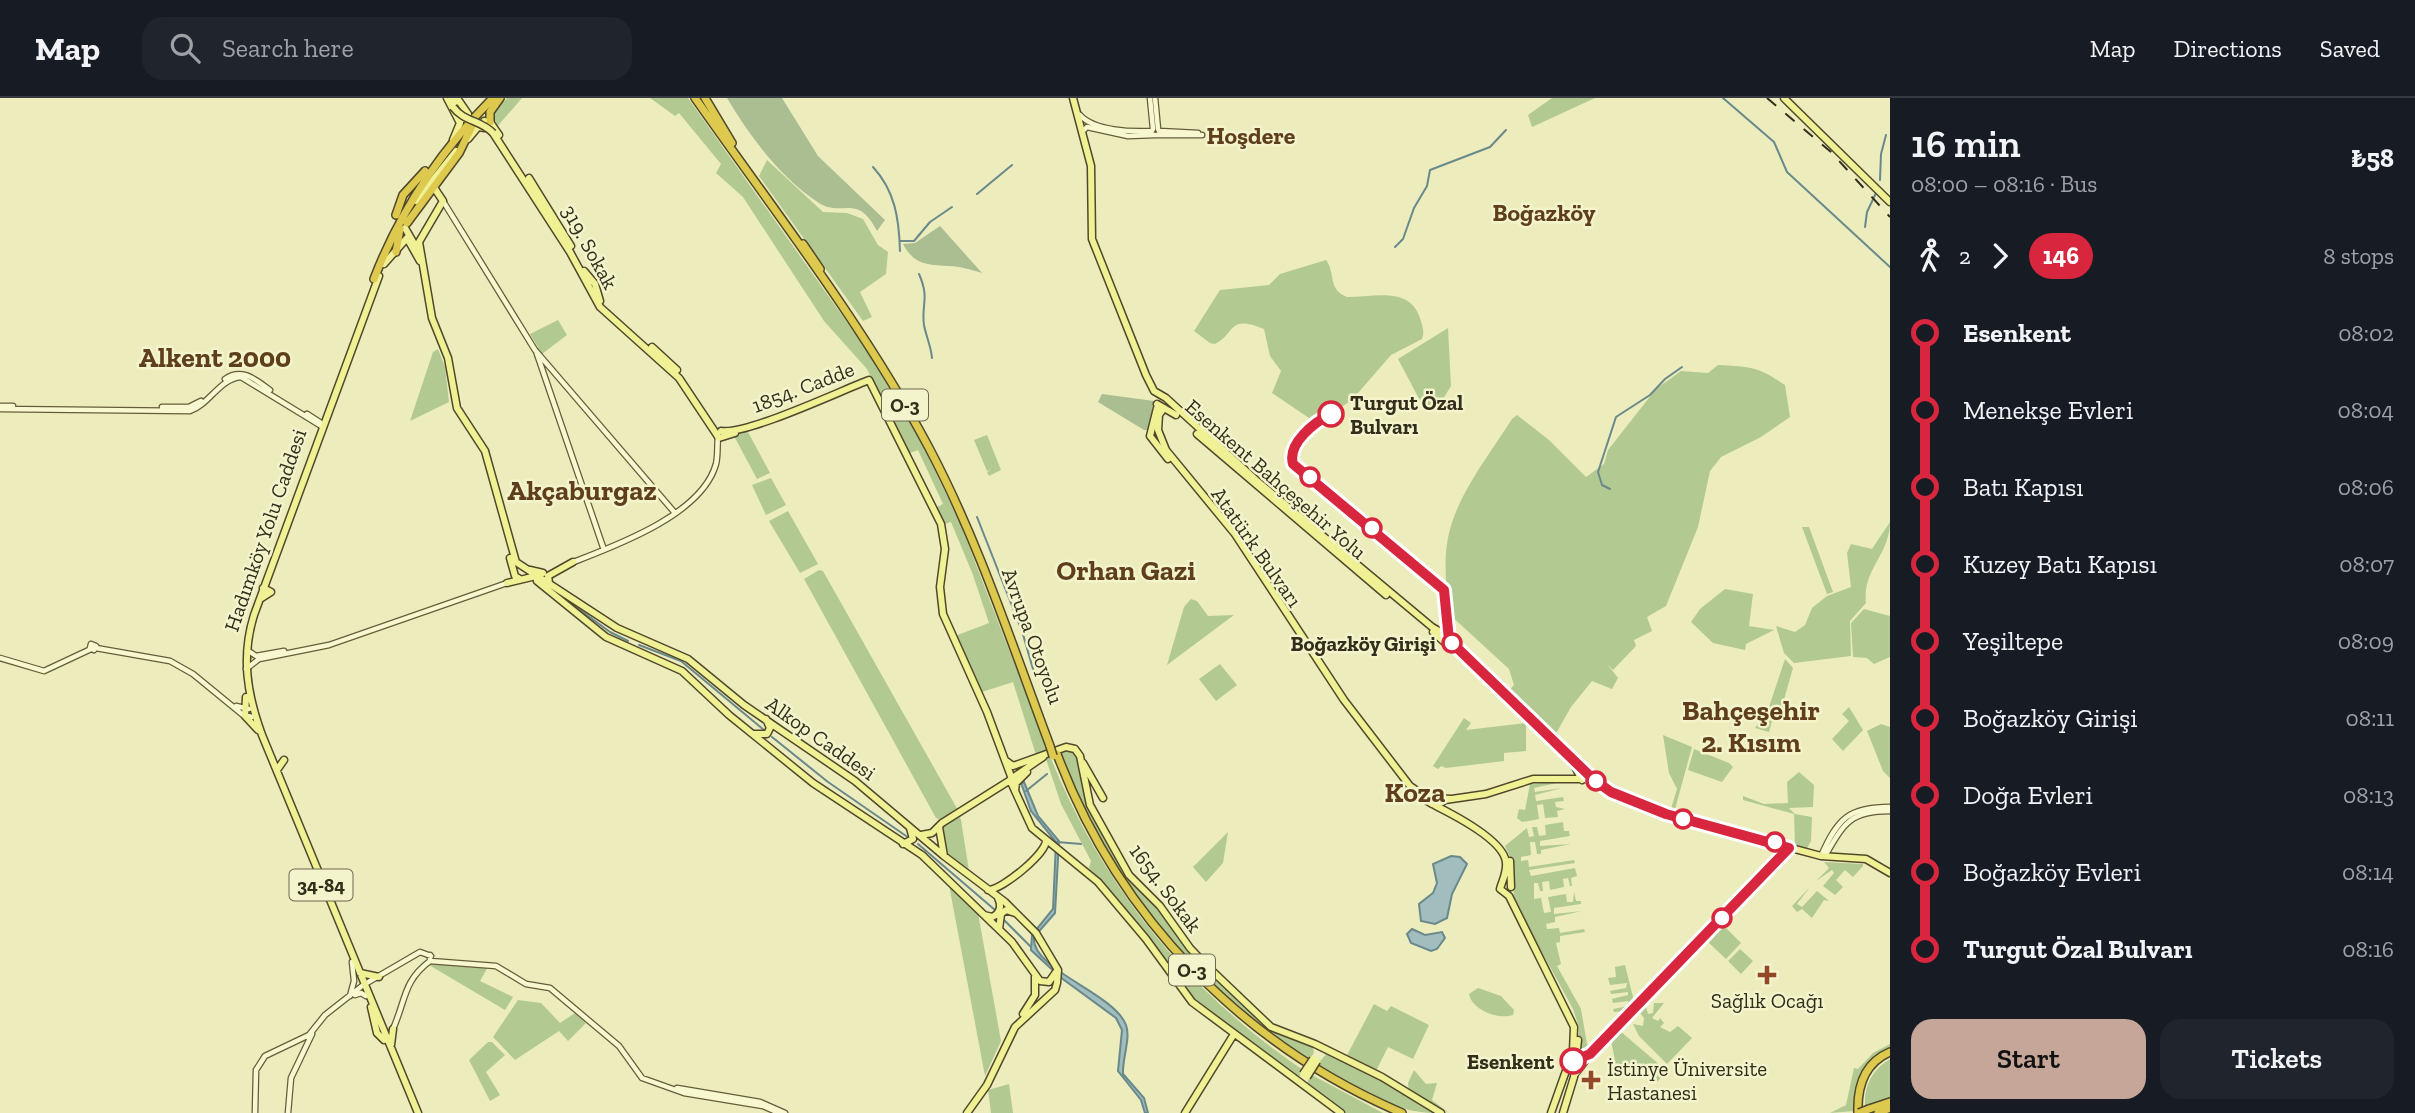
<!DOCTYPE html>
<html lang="en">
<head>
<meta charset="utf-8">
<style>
	:root { --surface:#171b24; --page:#20242c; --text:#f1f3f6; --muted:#9ea1a6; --line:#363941; --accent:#c6a699 }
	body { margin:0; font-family:"Zilla Slab",serif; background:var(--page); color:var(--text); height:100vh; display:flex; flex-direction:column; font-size:26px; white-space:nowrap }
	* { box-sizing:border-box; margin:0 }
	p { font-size:23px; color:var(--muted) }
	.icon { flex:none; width:38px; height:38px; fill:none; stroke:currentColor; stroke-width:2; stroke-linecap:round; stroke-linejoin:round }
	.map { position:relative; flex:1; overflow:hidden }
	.side { display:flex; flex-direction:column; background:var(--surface); width:525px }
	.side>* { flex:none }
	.badge { padding:0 14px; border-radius:23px; font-size:24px; line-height:46px }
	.map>.badge { position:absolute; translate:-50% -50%; box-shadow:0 0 0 4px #fff }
	.legs { display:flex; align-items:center; gap:10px; height:77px; padding:0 21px; font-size:23px }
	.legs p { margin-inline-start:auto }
	.summary { display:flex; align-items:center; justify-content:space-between; height:119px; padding:0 21px }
	h1 { font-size:38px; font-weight:600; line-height:52px }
	.cta { display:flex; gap:14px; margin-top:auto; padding:14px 21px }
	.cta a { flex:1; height:80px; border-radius:21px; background:var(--accent); color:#111; font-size:28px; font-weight:600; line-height:80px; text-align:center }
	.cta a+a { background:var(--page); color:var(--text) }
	ul { padding:0 21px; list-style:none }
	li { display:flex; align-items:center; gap:24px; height:77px; font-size:26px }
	li i { display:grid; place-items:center; width:10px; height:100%; margin:0 9px; background:currentColor }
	li i::after { content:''; width:18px; height:18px; margin:-9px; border:5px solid; border-radius:50%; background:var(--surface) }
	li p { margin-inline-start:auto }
	li:first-child i { background:linear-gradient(#0000 50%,currentColor 0) }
	li:last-child i { background:linear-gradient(currentColor 50%,#0000 0) }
	header { display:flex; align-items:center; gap:42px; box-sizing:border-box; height:98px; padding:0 35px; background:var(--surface); border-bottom:2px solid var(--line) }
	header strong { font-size:33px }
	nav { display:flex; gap:38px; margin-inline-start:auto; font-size:24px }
	.search { width:490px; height:63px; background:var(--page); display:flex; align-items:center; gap:18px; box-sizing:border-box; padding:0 24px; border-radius:21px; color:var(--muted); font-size:26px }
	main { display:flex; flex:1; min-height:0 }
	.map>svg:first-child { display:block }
	.green { fill:#b2ca92 }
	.cemetery { fill:#abbe91 }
	.water { fill:#a1bdbe; stroke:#69898b; stroke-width:2 }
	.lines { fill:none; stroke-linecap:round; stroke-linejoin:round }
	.stream { stroke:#69898b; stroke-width:2 }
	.secondary-casing { stroke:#655d3a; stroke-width:7 }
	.primary-casing { stroke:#51482b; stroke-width:9 }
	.highway-casing { stroke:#51482b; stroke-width:10 }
	.secondary { stroke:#f8f8d0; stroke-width:4.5 }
	.primary { stroke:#f0f094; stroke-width:6 }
	.highway { stroke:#dcc94d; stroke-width:7 }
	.rail { stroke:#332e1b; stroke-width:2; stroke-dasharray:12 12; stroke-linecap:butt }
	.primary-bridge-casing { stroke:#51482b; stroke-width:9; stroke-linecap:butt }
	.highway-bridge-casing { stroke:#51482b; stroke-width:10; stroke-linecap:butt }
	.primary-bridge { stroke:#f0f094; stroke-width:6 }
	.highway-bridge { stroke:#dcc94d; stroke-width:7 }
	.line-1-casing { stroke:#fff; stroke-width:16 }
	.line-1 { stroke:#d7263d; stroke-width:10 }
	.stop-1-dot { fill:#fff; stroke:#d7263d; stroke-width:3.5 }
	.poi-dot { fill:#914728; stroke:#f3f4cc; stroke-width:2.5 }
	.labels { text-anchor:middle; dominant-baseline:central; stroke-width:5; stroke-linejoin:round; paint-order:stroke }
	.shield { fill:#f3f4cc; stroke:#6d6950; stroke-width:2 }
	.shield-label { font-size:19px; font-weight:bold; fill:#332e1b }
	.street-label { font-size:21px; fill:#332e1b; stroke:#f3f4cc }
	.stop-label { font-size:21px; font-weight:bold; fill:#332e1b; stroke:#f3f4cc; text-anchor:end }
	.poi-label { font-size:21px; fill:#332e1b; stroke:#f3f4cc }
	.quarter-label { font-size:24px; font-weight:bold; fill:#5f3e1c; stroke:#f3f4cc }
	.district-label { font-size:28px; font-weight:bold; fill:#5f3e1c; stroke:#f3f4cc }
</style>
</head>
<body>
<header>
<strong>Map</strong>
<div class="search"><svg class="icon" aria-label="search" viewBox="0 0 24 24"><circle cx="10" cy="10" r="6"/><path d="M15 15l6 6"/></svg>Search here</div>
<nav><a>Map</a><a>Directions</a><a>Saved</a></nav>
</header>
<main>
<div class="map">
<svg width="1890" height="1015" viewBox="0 0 1890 1015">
	<rect width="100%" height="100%" fill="#ececbd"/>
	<!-- green -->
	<path class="green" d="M507 0H522L496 30 490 17Z
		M650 0H688L861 244 919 339 960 425 1048 653 1036 657 1013 584 982 594 955 538 989 525 973 477 951 424 945 426 937 409 943 406 918 352 907 356 867 271 824 223 743 99 716 75 721 66 679 15 675 18Z
		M1552 0H1595L1532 29 1528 17Z
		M767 62 823 114 847 115 863 121 878 147 888 154 886 176 860 194 872 219 863 223 759 78Z
		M1326 162C1336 175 1327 191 1347 199 1374 199 1410 188 1420 220 1422 227 1425 234 1422 241L1391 257 1351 303 1315 324 1272 295 1281 273 1270 258 1264 231C1228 216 1236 235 1215 246L1210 245 1194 233 1220 192 1269 187 1280 176Z
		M558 222 567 237 542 256 530 236Z
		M1448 230 1451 288 1438 309 1425 312 1398 261Z
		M438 251 445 269 449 304 410 323 433 254Z
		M1718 267C1751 269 1757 268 1785 287L1790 319 1761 339 1721 359 1710 373 1698 429 1666 508 1647 519 1652 533 1634 542 1636 548 1613 572 1607 566 1618 580 1612 591 1592 583 1571 609 1554 639 1506 596 1514 587 1509 571 1448 515C1447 490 1443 464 1448 440 1455 400 1491 354 1512 321L1517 317 1549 342 1586 379 1604 366 1608 352 1656 291 1681 273 1708 275Z
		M748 334 770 375 757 381 734 338Z
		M987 337 1001 372 989 378 987 374 991 372 987 373 974 342Z
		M771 380 786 407 766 417 752 387Z
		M788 413 818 466 800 475 769 423Z
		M1890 424C1890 456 1862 472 1866 505L1850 523 1851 558 1794 565 1784 555 1776 528 1795 534 1805 527 1812 510 1827 498 1851 489 1847 455 1851 446 1872 451Z
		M1802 429H1809L1833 494 1827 496Z
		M819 472 823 473 959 714 941 722 936 720 804 481Z
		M1725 491 1753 496 1749 528 1774 532 1746 546 1745 552 1713 545 1691 524 1700 511Z
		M1191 501 1197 503 1208 518 1234 517 1167 567 1184 509Z
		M1864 511 1890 518V559L1874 566 1867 560 1853 559 1851 525Z
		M1785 561 1793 570 1783 605 1790 611 1772 623 1769 634 1755 630 1769 609Z
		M1220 566 1237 587 1216 603 1199 581Z
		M1849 609 1863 632 1843 653 1832 641 1849 623 1842 616Z
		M1464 620 1471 625 1466 632 1526 625V653L1504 655V663L1446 670 1441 668 1438 671 1433 668Z
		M1881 626 1890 629V680L1883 673 1867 633Z
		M1663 637 1692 649 1674 715 1670 714 1677 691 1669 675Z
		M1694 651 1729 665 1733 669 1722 684 1688 672Z
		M1071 652 1077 655 1088 706 1129 778 1158 809 1188 851 1263 927 1312 947 1314 954 1310 962C1193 889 1110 781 1060 654Z
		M1050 658C1102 788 1187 893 1303 972L1301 978H1293L1207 914 1189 897 1118 803 1089 770 1091 763 1061 706 1046 661Z
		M1799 674 1814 687 1813 709 1789 710 1795 716 1812 719 1811 743 1806 752 1795 748 1794 716 1743 702V698L1764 706 1788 705 1787 684Z
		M1561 684 1534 690 1535 694 1562 690 1535 697 1536 703 1563 699 1564 703 1555 704 1556 709 1565 711 1557 713 1558 719 1545 720 1543 706 1537 707 1539 721 1522 724 1517 720 1519 711 1525 712 1530 686Z
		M960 719 961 722 969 773 946 756 942 728Z
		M1563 724 1564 733H1569L1570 738 1540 743V748L1571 746 1541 752V756H1537L1535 744H1530L1531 757 1521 759V763L1528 762 1529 769 1574 762 1575 765 1529 772 1531 778 1575 770 1577 778 1571 780 1572 788H1570L1568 780 1563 781 1564 789 1550 792 1549 783 1542 784 1543 793H1540L1538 785H1534V801L1541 800 1544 815 1551 814 1548 799 1566 796 1567 804H1573L1574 794 1576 803H1581V806L1554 810V816L1582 813 1555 819V824L1546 826 1547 831 1559 830 1560 835 1584 831 1585 834 1560 838V844L1556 845 1561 866 1557 868 1581 911 1587 946 1592 950 1586 956 1579 951V929L1573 911 1519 812 1514 800 1511 761 1505 748 1527 730 1529 739 1534 738 1532 729H1537L1539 738 1546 737 1545 727Z
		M1228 734 1223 765 1206 784 1193 769Z
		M1824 764 1863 766V768L1853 779 1845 772 1836 782 1843 789 1835 797 1823 788 1834 775 1832 772 1816 783 1829 770Z
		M949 787 978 815 1001 943 985 978Z
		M1810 789 1797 806 1802 809 1817 793 1829 803 1824 802 1812 820 1802 811 1797 814 1792 808Z
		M1721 825 1741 845 1726 861 1707 843Z
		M1740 851 1753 863 1741 876 1728 863Z
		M439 864 488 869 480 883 513 899 505 912 429 867Z
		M1625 867 1634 903 1639 905 1620 923 1615 919 1625 916 1624 913 1614 914 1613 911 1629 908 1628 903 1613 905 1612 901 1628 897V894L1611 896 1610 893 1626 890 1627 885 1610 887 1608 880 1616 879 1615 869Z
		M1478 890 1501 898 1514 912 1513 917C1498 922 1472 912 1469 896Z
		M518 902 541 905 560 925 575 915 586 925 568 943 559 933 515 962 493 939Z
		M1645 905 1648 916 1653 915 1654 905H1664L1652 920 1658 923 1660 920 1664 925 1660 929 1670 934 1678 928 1692 940 1667 966 1639 938 1633 926 1643 928 1644 920 1638 912Z
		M1374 906 1387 913 1391 908 1429 927 1413 961 1388 949 1376 973 1345 961Z
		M1620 933 1667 973 1657 984 1633 963 1618 978 1611 942Z
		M488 944H492L505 957 486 974 500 997 490 1003 469 962Z
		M1890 946V951C1863 963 1857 986 1854 1013L1830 1015 1846 1007 1854 970 1858 971 1873 955Z
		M1327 955 1383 983 1435 1015C1392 1015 1354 988 1316 968Z
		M1890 961V1000L1865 1009C1864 987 1872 972 1890 961Z
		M1414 972 1426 986 1437 985 1432 1002 1449 1015 1409 994 1408 985Z
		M1310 976 1383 1015H1346L1307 986Z
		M1009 986 1013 1015H991L988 992Z"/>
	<!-- cemetery -->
	<path class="cemetery" d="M727 0H782L818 58 885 122 877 133C857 94 843 120 819 105 781 80 750 39 727 0Z
		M940 128 982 175C972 172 960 168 949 168 928 167 914 167 903 146L915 145Z
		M1102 296 1154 303 1148 332H1144L1098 304Z"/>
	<!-- water -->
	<path class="water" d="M1024 684 1038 718 1059 743 1055 815 1034 839C1030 871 1114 895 1126 927 1131 940 1122 961 1123 976L1144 1000 1148 1015H1145L1141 1002 1118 973 1122 932 1116 920 1060 879 1031 852 1032 837 1053 811 1056 744 1031 713 1021 685Z
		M1451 758 1460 759 1467 766 1452 796 1447 820 1435 826 1421 823 1419 806 1433 795 1437 785 1433 766Z
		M1412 831 1425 837 1442 834 1445 840 1437 851 1431 853 1411 845 1407 836Z"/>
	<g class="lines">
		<!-- stream -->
		<path class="stream" d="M1723 0 1774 44 1787 74 1890 169
			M873 69C895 93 899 120 900 153
			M1880 82 1881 56 1886 37
			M977 96 1012 67
			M1865 129 1867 114 1876 95
			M900 143H914L930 124 952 109
			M1395 149 1403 141 1414 110 1427 88 1430 72 1490 49 1506 32
			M919 176C930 201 921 206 924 227 926 238 931 248 932 260
			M1610 391 1602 387 1598 374 1616 319 1650 297 1665 281 1682 269
			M977 419 1022 533 1033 571
			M561 498 610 534 628 543
			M639 547 681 563 764 632
			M772 639 828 684 909 740
			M1026 693 1047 676
			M1057 744 1081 746
			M918 746 995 812
			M1003 821 1031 849"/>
		<defs>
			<path id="secondary" d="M1150 0 1153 31
				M1155 0 1158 31
				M1080 17C1094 33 1132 34 1152 33
				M1083 33 1087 29 1128 38 1155 37
				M1159 33 1198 35
				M1156 37H1202
				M443 103 535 252 675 415
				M536 253 604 452
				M225 281C242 269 256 282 270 292
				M0 308H13
				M162 309H189L201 303
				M0 311 190 313C210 306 219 281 241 279L323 329
				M307 316 321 325
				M571 465C615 448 702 417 716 366 718 358 717 348 718 339
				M91 546 96 548 94 552 90 550Z
				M96 550 170 563 193 576 243 617 252 619
				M247 552 256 558 284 553
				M0 560 44 573 91 551
				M246 571 259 561 329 547 507 485
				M236 608 249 611
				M1821 758C1838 720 1849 709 1890 709
				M1825 758C1844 725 1850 713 1890 713
				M430 863 496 868 526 886 550 890 619 948 642 980 684 995 763 1008 779 1015
				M365 886 420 854 431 858
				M355 897 361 895 366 898
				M350 898 354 883 352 864
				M393 931C406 902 403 883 430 863V857
				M1577 960 1589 957 1789 752
				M1576 976 1590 958
				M677 990 760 1004 785 1015
				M255 1015 256 972 265 958 309 937 325 917 362 888
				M288 1015 291 980 312 936"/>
			<path id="primary" d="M447 0 460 25 453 42
				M452 0 455 9
				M457 0 468 16 464 21
				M1073 0 1091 68 1092 141 1146 277 1154 293 1166 300 1257 383 1432 529 1444 536 1611 694 1675 719 1821 758 1866 761 1890 775
				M1784 0 1890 104
				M482 28 484 23 490 24 499 37
				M493 35 570 154 600 209 679 280 719 340 735 335
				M468 41 478 29 485 30
				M529 80 571 148
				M433 88 443 103 419 144 432 220 448 260 457 310 485 353 516 464 617 530 688 561 744 607 855 683 944 758 1005 804 1036 835 1058 872 1057 885 1055 892 1015 929 987 987 967 1015
				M416 103 456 53
				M405 130 416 149
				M384 166 407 140 420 163
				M584 173 595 186 600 203
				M379 178 254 517C241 559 247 596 262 637L418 1015
				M652 249 677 272
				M1157 306 1176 317
				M1157 310 1150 338 1168 361
				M1164 310 1159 317 1158 332 1166 352 1235 436 1344 602 1410 688 1426 699 1450 701
				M721 333C747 337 840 293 869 282L941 426 945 451 940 489 943 516 987 614 1012 681 942 725 932 735 921 737
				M1197 336 1386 497
				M510 460 515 478 520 481
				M530 472 543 475
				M537 483 606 539 682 573 729 617 813 685 922 757 1012 844 1040 883 1049 884 1056 874
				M507 485 536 478
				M549 485 548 478 573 464
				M260 501 271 494 263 490
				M1446 520V538
				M1433 534 1451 550
				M246 599 245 618 258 632
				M754 636H767L770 630 766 621
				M1006 663 1013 668 1066 649 1075 651 1080 658 1090 707 1129 777 1160 808 1190 850 1207 868 1271 929 1315 946 1382 979 1441 1015
				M1083 665 1103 700
				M1573 665 1582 682
				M277 672 284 662
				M1011 681 1043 659
				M1010 682 1032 730 1098 784 1146 841 1192 904 1341 1015
				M1015 693 1016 685 1027 674
				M1421 699 1432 706
				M1431 705 1436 708 1445 702 1486 696 1533 681H1587L1595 685
				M1436 708C1454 717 1505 743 1506 765 1507 775 1502 783 1500 791L1509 798 1574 929 1573 953 1551 1015
				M939 729 944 758
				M903 746 913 741 910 730
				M1510 763 1511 789
				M988 792C1002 792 1047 755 1046 742
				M984 817 992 819C1000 816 1002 808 998 800
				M999 831 1001 816 1006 812 1015 815
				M360 875 379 879
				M371 909 377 935 384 942
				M1023 916 1035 897V879
				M391 947 393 931
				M1185 1015 1234 936
				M1563 1015 1574 979 1578 942"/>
			<path id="highway" d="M695 0C775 114 862 225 928 348 979 444 1012 547 1050 648
				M705 0 732 45
				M490 24V14L500 0
				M396 117 403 97 425 73
				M407 125 459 55 474 24
				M803 146 820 171
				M396 154 400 131
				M374 181C401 111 440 53 493 0
				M1057 656C1118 819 1243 947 1402 1015
				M1869 1011 1890 1004
				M1858 1015C1857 989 1864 965 1890 954
				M1878 1015 1890 1010"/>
		</defs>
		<!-- secondary casing -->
		<use href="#secondary" class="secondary-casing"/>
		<!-- primary casing -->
		<use href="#primary" class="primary-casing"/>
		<!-- highway casing -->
		<use href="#highway" class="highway-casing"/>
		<!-- secondary -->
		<use href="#secondary" class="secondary"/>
		<!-- primary -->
		<use href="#primary" class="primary"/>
		<!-- highway -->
		<use href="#highway" class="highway"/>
		<!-- rail -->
		<path class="rail" d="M1767 0 1831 54 1890 119"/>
		<defs>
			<path id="primary-bridge" d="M453 9C464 24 481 22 493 35
				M1303 976 1313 961
				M1307 979 1317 963"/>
			<path id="highway-bridge" d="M1050 648 1053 658
				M1859 1015 1869 1011"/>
		</defs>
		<!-- primary-bridge casing -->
		<use href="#primary-bridge" class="primary-bridge-casing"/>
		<!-- highway-bridge casing -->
		<use href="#highway-bridge" class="highway-bridge-casing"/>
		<!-- primary-bridge -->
		<use href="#primary-bridge" class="primary-bridge"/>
		<!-- highway-bridge -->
		<use href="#highway-bridge" class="highway-bridge"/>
	</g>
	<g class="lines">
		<defs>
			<path id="line-1" d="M1331 316C1315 324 1287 345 1293 366L1444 492 1449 542 1593 681 1611 694 1666 716 1789 750 1590 956 1573 963"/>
		</defs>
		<!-- line-1 casing -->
		<use href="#line-1" class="line-1-casing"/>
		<!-- line-1 -->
		<use href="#line-1" class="line-1"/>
	</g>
	<!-- markers -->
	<g class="stop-1-dot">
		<circle cx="1331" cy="316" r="12"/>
		<circle cx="1310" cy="379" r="9"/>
		<circle cx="1372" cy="430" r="9"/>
		<circle cx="1452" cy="545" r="9"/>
		<circle cx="1596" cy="683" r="9"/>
		<circle cx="1683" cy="721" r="9"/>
		<circle cx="1775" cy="744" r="9"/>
		<circle cx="1722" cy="820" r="9"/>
		<circle cx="1573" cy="963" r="12"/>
	</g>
	<g class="poi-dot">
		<path d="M1763.5 866.5h7v7h7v7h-7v7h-7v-7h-7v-7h7z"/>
		<path d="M1587.5 971.5h7v7h7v7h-7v7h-7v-7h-7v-7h7z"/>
	</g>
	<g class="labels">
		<!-- shield labels -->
		<g class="shield">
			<rect x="882" y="291.5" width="46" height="31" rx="5"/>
			<rect x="289.5" y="771.5" width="63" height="31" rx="5"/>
			<rect x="1169" y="856.5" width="46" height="31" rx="5"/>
		</g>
		<g class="shield-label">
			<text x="905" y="307">O-3</text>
			<text x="321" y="787">34-84</text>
			<text x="1192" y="872">O-3</text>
		</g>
		<!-- street labels -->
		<g class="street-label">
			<text transform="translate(590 149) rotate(61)">319. Sokak</text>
			<text transform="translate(803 289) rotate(-21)">1854. Cadde</text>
			<text transform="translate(1276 381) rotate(41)">Esenkent Bahçeşehir Yolu</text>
			<text transform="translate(265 432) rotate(-71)">Hadımköy Yolu Caddesi</text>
			<text transform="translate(1257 449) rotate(55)">Atatürk Bulvarı</text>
			<text transform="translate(1033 538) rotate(70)">Avrupa Otoyolu</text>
			<text transform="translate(821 640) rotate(35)">Alkop Caddesi</text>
			<text transform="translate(1166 790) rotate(53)">1654. Sokak</text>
		</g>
		<!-- stop labels -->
		<g class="stop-label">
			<text x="1350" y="304" text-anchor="start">Turgut Özal<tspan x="1350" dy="24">Bulvarı</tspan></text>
			<text x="1436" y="545">Boğazköy Girişi</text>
			<text x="1554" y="963">Esenkent</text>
		</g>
		<!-- poi labels -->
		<g class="poi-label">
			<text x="1767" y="902">Sağlık Ocağı</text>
			<text x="1607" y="970" text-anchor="start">İstinye Üniversite<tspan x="1607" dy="24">Hastanesi</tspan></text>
		</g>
		<!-- quarter labels -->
		<g class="quarter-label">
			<text x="1251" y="37">Hoşdere</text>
			<text x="1544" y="114">Boğazköy</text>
		</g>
		<!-- district labels -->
		<g class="district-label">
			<text x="215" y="259">Alkent 2000</text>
			<text x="582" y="392">Akçaburgaz</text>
			<text x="1126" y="472">Orhan Gazi</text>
			<text x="1751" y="612">Bahçeşehir<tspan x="1751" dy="32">2. Kısım</tspan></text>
			<text x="1415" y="694">Koza</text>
		</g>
	</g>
</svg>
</div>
<section class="side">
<div class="summary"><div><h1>16 min</h1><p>08:00 – 08:16 · Bus</p></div><b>₺58</b></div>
<div class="legs"><svg class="icon" aria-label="walk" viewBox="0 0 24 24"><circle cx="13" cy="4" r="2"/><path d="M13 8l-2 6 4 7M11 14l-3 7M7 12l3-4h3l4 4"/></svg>2<svg class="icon" aria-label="forward" viewBox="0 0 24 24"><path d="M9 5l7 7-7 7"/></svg><b class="badge" style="background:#d7263d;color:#fff">146</b><p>8 stops</p></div>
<ul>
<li><i style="color:#d7263d"></i><b>Esenkent</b><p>08:02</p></li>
<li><i style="color:#d7263d"></i><span>Menekşe Evleri</span><p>08:04</p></li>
<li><i style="color:#d7263d"></i><span>Batı Kapısı</span><p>08:06</p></li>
<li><i style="color:#d7263d"></i><span>Kuzey Batı Kapısı</span><p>08:07</p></li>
<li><i style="color:#d7263d"></i><span>Yeşiltepe</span><p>08:09</p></li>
<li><i style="color:#d7263d"></i><span>Boğazköy Girişi</span><p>08:11</p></li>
<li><i style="color:#d7263d"></i><span>Doğa Evleri</span><p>08:13</p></li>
<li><i style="color:#d7263d"></i><span>Boğazköy Evleri</span><p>08:14</p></li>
<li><i style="color:#d7263d"></i><b>Turgut Özal Bulvarı</b><p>08:16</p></li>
</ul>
<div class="cta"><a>Start</a><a>Tickets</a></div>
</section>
</main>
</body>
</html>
